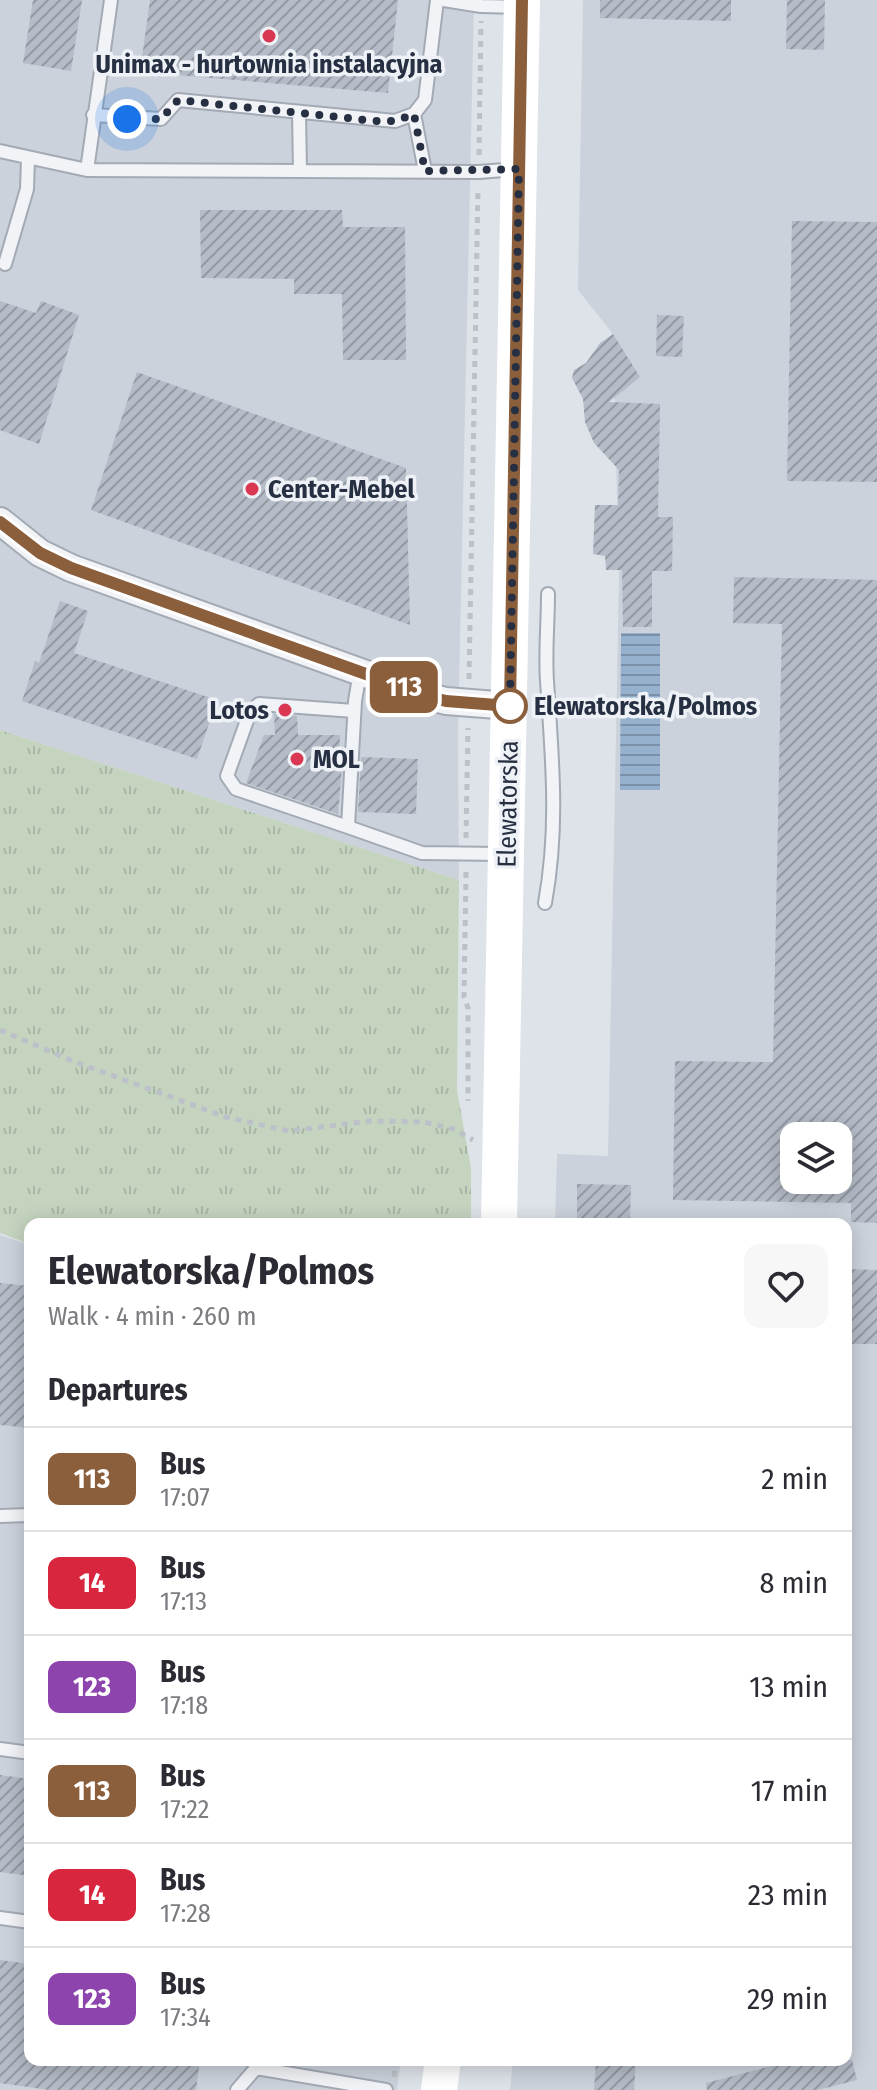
<!DOCTYPE html>
<html lang="en">
<head>
<meta charset="utf-8">
<style>
	:root { --surface:#fff; --page:#f7f7f7; --text:#2b2b33; --muted:#7c7c81; --line:#e1e1e2 }
	body { margin:0; font-family:"Fira Sans Condensed",sans-serif; background:var(--page); color:var(--text); height:100vh; display:flex; flex-direction:column; font-size:30px; white-space:nowrap }
	* { box-sizing:border-box; margin:0 }
	p { font-size:26px; color:var(--muted) }
	.icon { flex:none; width:44px; height:44px; fill:none; stroke:currentColor; stroke-width:2; stroke-linecap:round; stroke-linejoin:round }
	.map { position:relative; flex:1; overflow:hidden }
	.panel { position:absolute; left:24px; top:1218px; width:828px; height:848px; display:flex; flex-direction:column; background:var(--surface); border-radius:16px; box-shadow:0 4px 20px #0003 }
	.panel>* { flex:none }
	.badge { padding:0 16px; border-radius:12px; font-size:28px; line-height:52px }
	.fabs { position:absolute; left:780px; top:1122px; display:grid; gap:16px }
	.fabs a { display:grid; place-items:center; width:72px; height:72px; border-radius:16px; background:var(--surface); box-shadow:0 4px 20px #0003; font-size:40px }
	.you { position:absolute; width:40px; height:40px; margin:-20px; border:6px solid #fff; border-radius:50%; background:#1a73e8; box-shadow:0 0 0 12px #1a73e833 }
	.map>.badge { position:absolute; translate:-50% -50%; box-shadow:0 0 0 4px #fff }
	h2 { padding:0 24px; font-size:30px; line-height:72px }
	.round { display:grid; place-items:center; flex:none; width:84px; height:84px; border-radius:16px; background:var(--page) }
	.headline { display:flex; align-items:center; justify-content:space-between; height:136px; padding:0 24px }
	h1 { font-size:38px; font-weight:700; line-height:60px }
	ul { padding:0; list-style:none }
	li { display:flex; align-items:center; gap:24px; height:104px; padding:0 24px; border-top:2px solid var(--line) }
	li div { flex:1 }
	li b { display:block; font-size:30px }
	li em { font-style:normal }
	li .badge { min-width:88px; font-weight:700; text-align:center }
	.map>svg:first-child { display:block }
	.built { fill:#ccd2db; fill-rule:evenodd }
	.grass { fill:url(#grass-tufts) }
	.water { fill:url(#water-rules) }
	.building { fill:url(#building-hatch); fill-rule:evenodd }
	.lines { fill:none; stroke-linecap:round; stroke-linejoin:round }
	.lane-casing { stroke:#a3aab4; stroke-width:16 }
	.street-casing { stroke:#a3aab4; stroke-width:30 }
	.path { stroke:#bcc0c8; stroke-width:5; stroke-dasharray:6 6; stroke-linecap:butt }
	.lane { stroke:#f1f3f7; stroke-width:12 }
	.street { stroke:#f1f3f7; stroke-width:26 }
	.secondary { stroke:#fff; stroke-width:36 }
	.line-casing { stroke:#fff; stroke-width:18 }
	.line { stroke:#8b5e3c; stroke-width:12 }
	.walk { stroke:#263042; stroke-width:8; stroke-dasharray:0 14.4 }
	.poi-dot { fill:#da3753; stroke:#eef2f7; stroke-width:3 }
	.stop-dot { fill:#fff; stroke:#8b5e3c; stroke-width:4 }
	.labels { text-anchor:middle; dominant-baseline:central; stroke-width:7; stroke-linejoin:round; paint-order:stroke }
	.poi-label { font-size:26px; font-weight:bold; fill:#263042; stroke:#eef2f7; text-anchor:start }
	.stop-label { font-size:26px; font-weight:bold; fill:#263042; stroke:#eef2f7; text-anchor:start }
	.street-label { font-size:26px; fill:#263042; stroke:#eef2f7 }
</style>
</head>
<body>
<div class="map">
<svg width="877" height="2090" viewBox="0 0 877 2090">
	<defs>
		<pattern id="grass-tufts" width="24" height="20" patternUnits="userSpaceOnUse" patternTransform="scale(2)"><rect width="24" height="20" fill="#c4d4bf"/><path d="M3 7l-1-3M5 7V3M7 7l1-3M15 17l-1-3M17 17v-4M19 17l1-3" fill="none" stroke="#a8b6a5"/></pattern>
		<pattern id="water-rules" width="6" height="5" patternUnits="userSpaceOnUse" patternTransform="scale(2)"><rect width="6" height="5" fill="#96b1cd"/><path d="M0 2.5h6" fill="none" stroke="#7a90a8"/></pattern>
		<pattern id="building-hatch" width="6" height="6" patternUnits="userSpaceOnUse" patternTransform="scale(2)"><rect width="6" height="6" fill="#b5bcc7"/><path d="M-1 1l2-2M0 6l6-6M5 7l2-2" fill="none" stroke="#9399a3"/></pattern>
	</defs>
	<rect width="100%" height="100%" fill="#dee3e9"/>
	<!-- built -->
	<path class="built" d="M0 0H474L458 732 459 880 0 730Z
		M583 0H877V2090H510L513 2060H846V1224H555L557 1154 608 1156 619 574 613 334 578 290ZM794 1136H838V1180H794Z
		M0 1235 30 1245V2060H401L397 2090H0Z"/>
	<!-- grass -->
	<path class="grass" d="M0 730 459 880 457 1090 471 1168V1224H30V1244L0 1233Z"/>
	<!-- water -->
	<path class="water" d="M621 633H660V790H620Z"/>
	<!-- building -->
	<path class="building" d="M33 0H82L71 71 23 63Z
		M150 0H398L388 93 140 72Z
		M600 0H731V21L600 18Z
		M787 0H825L824 50 786 49Z
		M200 210H342L343 227H405L406 360H343L342 294H294V279L201 278Z
		M792 221 877 222V482L787 481Z
		M0 301 36 313 41 301 79 315 39 444 0 430Z
		M657 315 684 316 682 357 656 356Z
		M613 334 640 377 609 402 660 404 658 517H673L672 571H652V627H623L622 570H606L605 556 593 554 595 505H618L619 470 594 443 585 422 583 399 572 378 574 370 586 363 600 343Z
		M137 372 406 468 410 625 91 510Z
		M734 577 877 580V1223L851 1222V1203L673 1200 675 1061 773 1062 782 624 733 623ZM794 1136H853L852 1180H794Z
		M60 601 88 611 74 653 217 700 197 759 22 701 35 661 39 663Z
		M274 714 297 716 298 735H340L339 756H343L338 814 246 783 264 735H275Z
		M361 757 418 759 416 814 358 812Z
		M577 1184 631 1185 630 1224H577Z
		M846 1269 877 1270V1344H846Z
		M0 1283 30 1286V1428L0 1425Z
		M0 1775 30 1779V1876L0 1872Z
		M0 1960 30 1964V2060H200L196 2090H49L0 2083Z
		M596 2060H636L634 2090H594Z
		M795 2060H852L857 2080 818 2090H707L706 2083Z"/>
	<g class="lines">
		<defs>
			<path id="lane" d="M444 0 481 6 520 7
				M299 113 300 171
				M414 114 425 171
				M93 115 161 119 178 100 395 121 414 114 425 100 437 0
				M0 151 87 170 479 172 515 169
				M87 170 111 0
				M5 264 27 189 28 158
				M360 672 355 701 348 827 422 853 501 854
				M348 827 236 789 227 776 250 712 259 704 354 711
				M545 903C559 826 552 758 547 681 545 652 548 623 548 594
				M0 1516 30 1515
				M0 1749 30 1753
				M0 1918 30 1922
				M252 2060 256 2068 386 2090
				M237 2090 256 2068"/>
			<path id="street" d="M0 521 40 553 71 568 430 697 446 701 510 706"/>
		</defs>
		<!-- lane casing -->
		<use href="#lane" class="lane-casing"/>
		<!-- street casing -->
		<use href="#street" class="street-casing"/>
		<!-- path -->
		<path class="path" d="M479 155 481 21
			M469 679 478 189
			M466 838 468 728
			M466 872 464 997 468 1008V1101
			M0 1030 75 1062 226 1117 289 1131 369 1121 424 1122 454 1129 473 1140
			M394 2077 396 2060"/>
		<!-- lane -->
		<use href="#lane" class="lane"/>
		<!-- street -->
		<use href="#street" class="street"/>
		<!-- secondary -->
		<path class="secondary" d="M499 1224 522 0
			M439 2090 443 2060"/>
	</g>
	<g class="lines">
		<defs>
			<path id="line" d="M0 522 40 553 71 568 430 697 446 701 510 706 522 0"/>
		</defs>
		<!-- line casing -->
		<use href="#line" class="line-casing"/>
		<!-- line -->
		<use href="#line" class="line"/>
		<!-- walk -->
		<path class="walk" d="M127 119H161L178 100 375 121H395L414 114 425 171 519 169 510 706"/>
	</g>
	<!-- markers -->
	<g class="poi-dot">
		<circle cx="269" cy="36" r="8"/>
		<circle cx="252" cy="489" r="8"/>
		<circle cx="285" cy="710" r="8"/>
		<circle cx="297" cy="759" r="8"/>
	</g>
	<circle class="stop-dot" cx="510" cy="706" r="16"/>
	<g class="labels">
		<!-- poi labels -->
		<g class="poi-label">
			<text x="269" y="64" text-anchor="middle">Unimax - hurtownia instalacyjna</text>
			<text x="268" y="489">Center-Mebel</text>
			<text x="269" y="710" text-anchor="end">Lotos</text>
			<text x="313" y="759">MOL</text>
		</g>
		<!-- stop labels -->
		<g class="stop-label">
			<text x="534" y="706">Elewatorska/Polmos</text>
		</g>
		<!-- street labels -->
		<g class="street-label">
			<text transform="translate(508 804) rotate(-89)">Elewatorska</text>
		</g>
	</g>
</svg>
<div class="fabs">
<a><svg class="icon" aria-label="layers" viewBox="0 0 24 24"><path d="M12 4l9 5-9 5-9-5zM3 14l9 5 9-5"/></svg></a>
</div>
<div class="you" style="left:127px;top:119px"></div>
<b class="badge" style="left:404px;top:687px;background:#8b5e3c;color:#fff">113</b>
<section class="panel">
<div class="headline"><div><h1>Elewatorska/Polmos</h1><p>Walk · 4 min · 260 m</p></div><a class="round"><svg class="icon" aria-label="heart" viewBox="0 0 24 24"><path d="M12 20l-8-8c-3-5 5-10 8-4 3-6 11-1 8 4z"/></svg></a></div>
<h2>Departures</h2>
<ul>
<li><span class="badge" style="background:#8b5e3c;color:#fff">113</span><div><b>Bus</b><p>17:07</p></div><em>2 min</em></li>
<li><span class="badge" style="background:#d7263d;color:#fff">14</span><div><b>Bus</b><p>17:13</p></div><em>8 min</em></li>
<li><span class="badge" style="background:#8e44ad;color:#fff">123</span><div><b>Bus</b><p>17:18</p></div><em>13 min</em></li>
<li><span class="badge" style="background:#8b5e3c;color:#fff">113</span><div><b>Bus</b><p>17:22</p></div><em>17 min</em></li>
<li><span class="badge" style="background:#d7263d;color:#fff">14</span><div><b>Bus</b><p>17:28</p></div><em>23 min</em></li>
<li><span class="badge" style="background:#8e44ad;color:#fff">123</span><div><b>Bus</b><p>17:34</p></div><em>29 min</em></li>
</ul>
</section>
</div>
</body>
</html>
